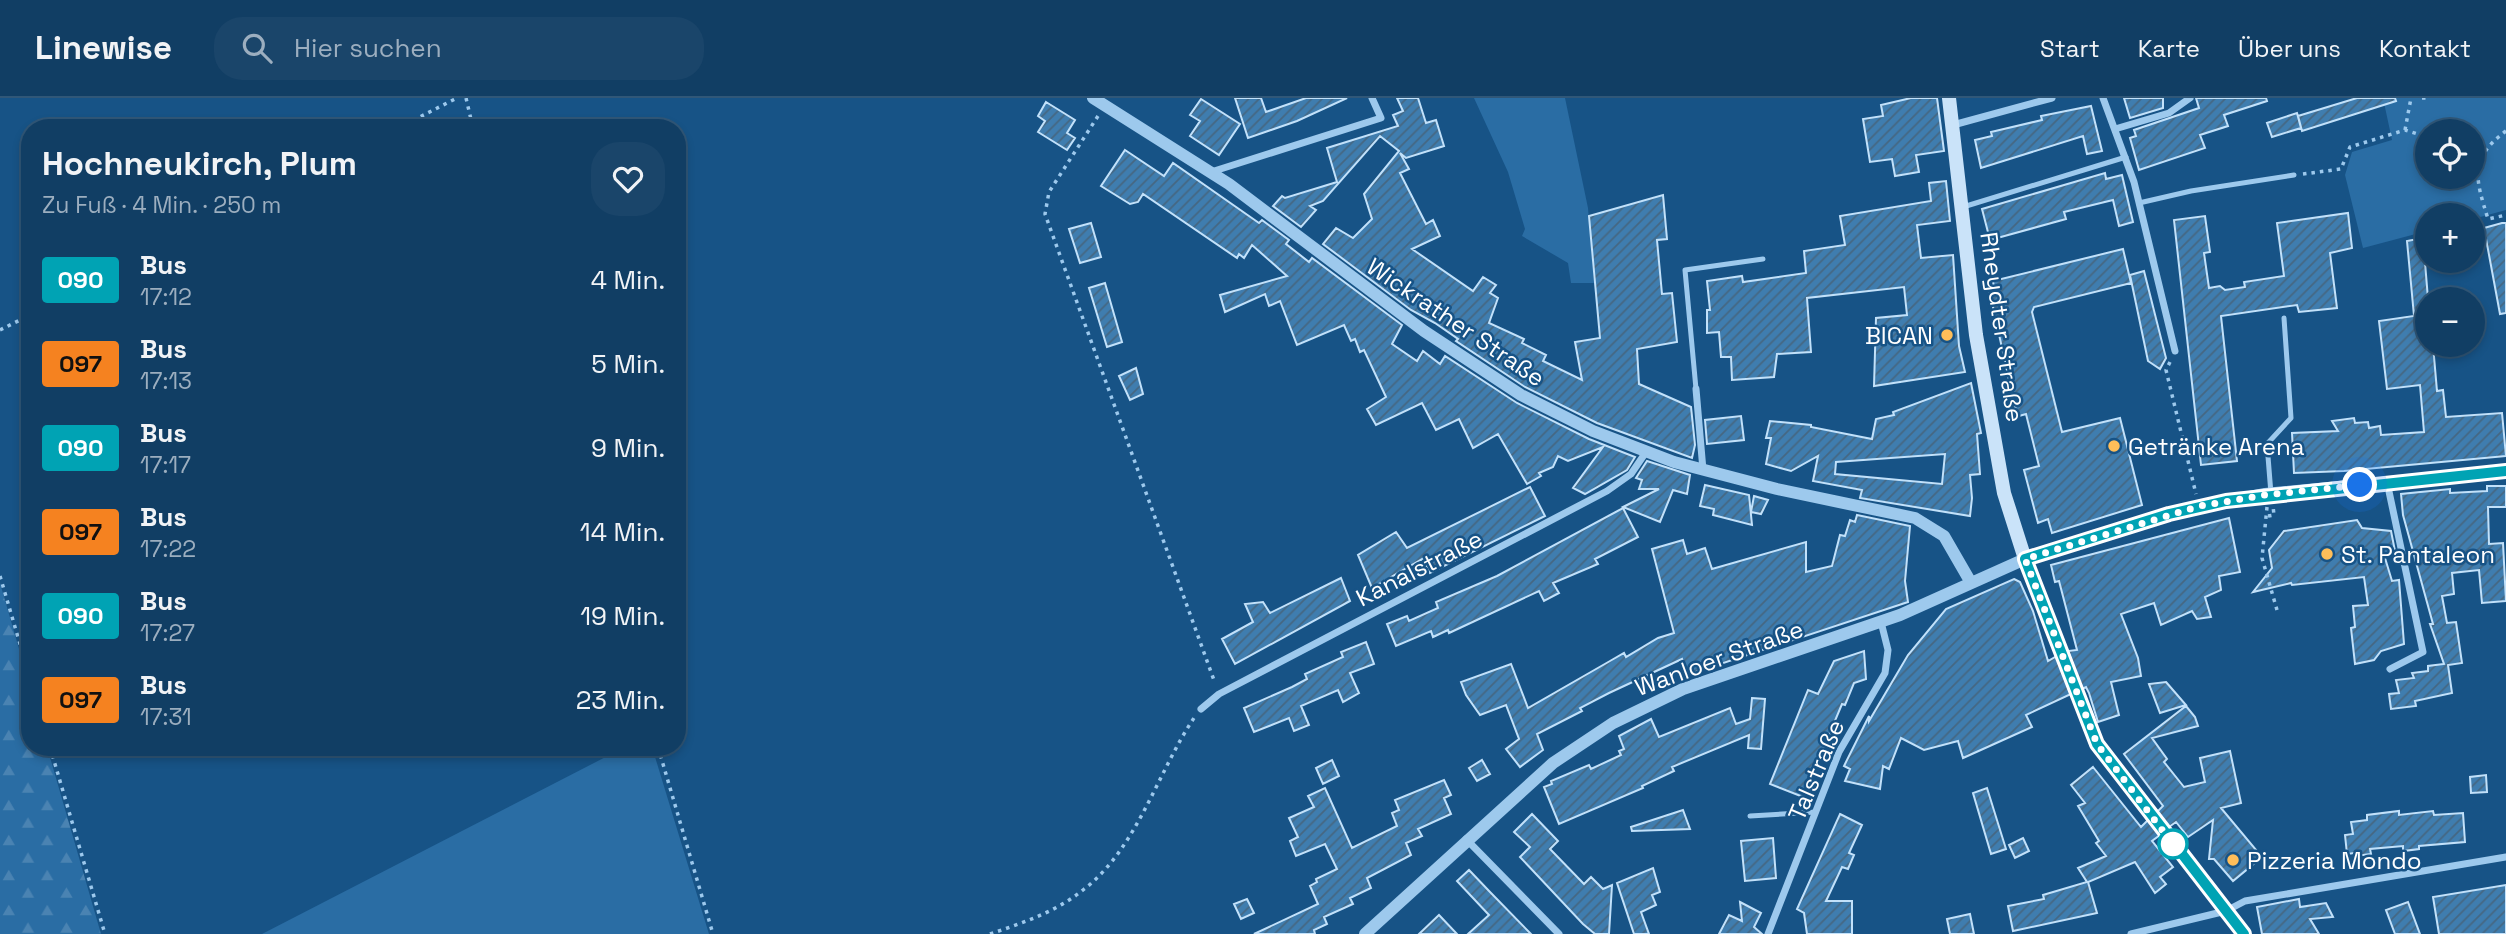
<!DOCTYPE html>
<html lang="de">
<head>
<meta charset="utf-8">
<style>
	:root { --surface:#113e64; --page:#1a456a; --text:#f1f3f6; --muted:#9caebf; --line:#305778 }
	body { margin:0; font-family:"Space Grotesk",sans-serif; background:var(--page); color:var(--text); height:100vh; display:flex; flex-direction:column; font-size:26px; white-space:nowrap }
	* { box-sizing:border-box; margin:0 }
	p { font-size:23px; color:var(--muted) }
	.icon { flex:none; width:38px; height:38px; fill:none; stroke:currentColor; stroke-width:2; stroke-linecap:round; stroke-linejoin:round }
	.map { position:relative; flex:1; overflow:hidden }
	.sheet { position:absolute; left:21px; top:21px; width:665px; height:637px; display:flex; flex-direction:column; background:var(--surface); border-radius:28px; box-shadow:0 4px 10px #0003,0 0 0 2px var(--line) }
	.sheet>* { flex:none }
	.badge { padding:0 14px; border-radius:5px; font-size:24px; line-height:46px }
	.tools { position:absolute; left:2415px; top:21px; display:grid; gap:14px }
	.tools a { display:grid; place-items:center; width:70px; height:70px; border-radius:50%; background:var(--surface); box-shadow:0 4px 10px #0003,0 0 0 2px var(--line); font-size:35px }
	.you { position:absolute; width:35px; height:35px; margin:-18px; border:5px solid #fff; border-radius:50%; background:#1a73e8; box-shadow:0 0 0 10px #1a73e833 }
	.map>.badge { position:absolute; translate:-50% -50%; box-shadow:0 0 0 4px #fff }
	.round { display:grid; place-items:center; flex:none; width:74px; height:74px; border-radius:28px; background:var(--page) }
	.headline { display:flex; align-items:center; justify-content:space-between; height:119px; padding:0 21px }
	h1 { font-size:33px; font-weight:600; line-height:52px }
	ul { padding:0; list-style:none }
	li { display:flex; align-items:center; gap:21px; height:84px; padding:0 21px }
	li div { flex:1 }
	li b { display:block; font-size:26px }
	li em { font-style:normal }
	li .badge { min-width:77px; font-weight:700; text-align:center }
	header { display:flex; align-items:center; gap:42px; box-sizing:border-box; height:98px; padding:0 35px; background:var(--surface); border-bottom:2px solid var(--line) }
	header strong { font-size:33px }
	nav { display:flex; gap:38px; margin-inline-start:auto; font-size:24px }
	.search { width:490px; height:63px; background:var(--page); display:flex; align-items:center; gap:18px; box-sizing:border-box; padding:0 24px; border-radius:28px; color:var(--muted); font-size:26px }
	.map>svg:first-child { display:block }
	.green { fill:#2a6da4; fill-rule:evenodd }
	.forest { fill:url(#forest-firs) }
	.building { fill:url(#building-hatch); stroke:#c2e1fa; stroke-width:2; fill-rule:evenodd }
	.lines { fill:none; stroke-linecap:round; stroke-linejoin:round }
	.path { stroke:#9dc9ed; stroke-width:3.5; stroke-dasharray:3.5 5; stroke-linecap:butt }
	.service { stroke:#9dc9ed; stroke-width:5 }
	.minor { stroke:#9dc9ed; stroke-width:7 }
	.tertiary { stroke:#9dc9ed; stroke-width:12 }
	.secondary { stroke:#cae3f9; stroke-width:14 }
	.line-casing { stroke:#fff; stroke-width:16 }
	.line { stroke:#00a3b4; stroke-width:10 }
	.walk { stroke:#fff; stroke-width:7; stroke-dasharray:0 12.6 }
	.poi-dot { fill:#ffbe59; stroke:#175386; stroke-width:2.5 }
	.stop-dot { fill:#fff; stroke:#00a3b4; stroke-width:3.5 }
	.labels { text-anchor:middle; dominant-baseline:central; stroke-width:5; stroke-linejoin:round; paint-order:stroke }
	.street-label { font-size:24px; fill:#fff; stroke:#175386 }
	.poi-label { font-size:24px; fill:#fff; stroke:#175386; text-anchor:start }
</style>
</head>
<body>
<header>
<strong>Linewise</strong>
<div class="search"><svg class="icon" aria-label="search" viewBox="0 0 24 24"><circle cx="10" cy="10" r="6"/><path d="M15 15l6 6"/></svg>Hier suchen</div>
<nav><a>Start</a><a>Karte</a><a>Über uns</a><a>Kontakt</a></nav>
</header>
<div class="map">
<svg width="2506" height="836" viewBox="0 0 2506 836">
	<defs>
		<pattern id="forest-firs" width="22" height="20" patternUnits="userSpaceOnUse" patternTransform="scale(1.75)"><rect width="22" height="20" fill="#2a6da4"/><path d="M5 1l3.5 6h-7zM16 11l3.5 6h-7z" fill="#4a83b2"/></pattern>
		<pattern id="building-hatch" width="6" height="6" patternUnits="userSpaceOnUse" patternTransform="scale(1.75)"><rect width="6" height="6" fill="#3f7daf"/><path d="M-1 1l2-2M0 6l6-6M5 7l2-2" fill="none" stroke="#456782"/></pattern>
	</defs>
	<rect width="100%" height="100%" fill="#175386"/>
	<!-- green -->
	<path class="green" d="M1474 0H1565L1588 110 1594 185H1571L1568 165 1522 138 1525 131 1508 74Z
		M2383 0H2506V112L2473 121V117H2427V133L2363 150 2345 77 2352 54 2392 42ZM2427 33H2473V79H2427Z
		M625 649H652L709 836H262Z"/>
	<!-- forest -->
	<path class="forest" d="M0 485 30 589V649H47L101 836H0Z"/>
	<!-- building -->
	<path class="building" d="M1235 0H1261L1266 14 1306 0H1347L1297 23 1248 40Z
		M1397 0H1418L1426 25 1436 22 1444 48 1406 60 1400 55 1409 71 1400 75 1426 126 1433 122 1440 138 1412 151 1473 193 1483 179 1496 187 1490 195 1498 200 1489 225 1524 241 1522 245 1546 257 1543 263 1582 282 1575 244 1600 240 1589 118 1663 97 1667 141 1657 142 1662 196 1672 195 1677 244 1637 251 1639 286 1691 309 1695 347 1692 360 1597 325 1525 289 1456 243 1458 241 1435 225 1411 212 1323 146 1336 130 1353 140 1372 121 1364 96 1399 53 1380 38 1323 103 1310 108 1316 112 1301 129 1273 108 1282 98 1285 100 1337 84 1327 50 1398 28 1393 17 1403 13Z
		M1911 0H1937L1944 53 1916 57 1919 74 1895 78 1892 61 1870 64 1863 21 1883 18 1881 7Z
		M2124 0H2163V10L2130 20Z
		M2196 0H2266L2267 3 2224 17 2228 28 2200 37 2205 50 2139 72 2130 40 2136 38 2134 32 2199 10Z
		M2357 0H2395L2396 3 2302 33 2298 18Z
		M1201 1 1240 26 1219 57 1190 38 1200 23 1190 17Z
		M1046 4 1075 22 1067 35 1075 40 1067 52 1038 34 1045 23 1038 18Z
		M2091 8 2102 53 2087 56 2083 38 1981 70 1975 42 1992 38 1991 34 2042 22 2041 18Z
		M2297 15 2301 30 2272 39 2267 25Z
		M1125 52 1164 78 1173 65 1259 125 1262 122 1289 142 1286 146 1309 164 1312 160 1402 227 1392 246 1417 263 1423 253 1440 266 1445 258 1517 305 1589 341 1635 359 1627 372 1585 396 1573 390 1603 349 1568 363 1558 358 1553 369 1539 375 1541 378 1527 386 1498 336 1473 350 1459 321 1436 332 1422 305 1376 327 1367 311 1386 299 1364 252 1360 254 1355 241 1351 243 1344 227 1297 247 1280 203 1269 208 1265 196 1225 214 1220 197 1287 178 1252 147 1244 160 1239 156 1237 160 1143 96 1138 104 1130 106 1101 88Z
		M2105 75 2106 81 2122 77 2133 124 2119 128 2113 102 2064 114 2066 121 1990 142 1982 111Z
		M1946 83 1950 123 1917 127 1921 160 1953 157 1959 248 1965 274 1874 288 1876 220 1907 217 1904 189 1807 200 1811 254 1777 256 1774 279 1732 282 1731 259H1721L1719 234 1707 235V212H1710L1707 183 1742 178 1743 184 1806 175 1804 153 1845 147 1840 118 1931 103 1929 85Z
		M2348 115 2352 150 2330 155 2337 210 2299 214 2297 207 2221 218 2237 363 2201 367 2174 122 2205 118 2210 154 2204 155 2209 190 2220 188 2225 192 2245 189 2244 184 2284 178 2277 125Z
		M1091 125 1101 159 1080 165 1069 131Z
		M2502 125H2506V215L2500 216 2484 130Z
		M2423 140 2428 201 2427 247H2433L2437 293 2443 292 2446 319 2502 315 2506 358 2344 373 2294 375 2292 335 2338 333 2332 323 2354 320 2355 325 2368 324 2369 330 2380 328 2381 337 2424 334 2420 287 2387 291 2379 223 2414 218 2407 143Z
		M2123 151 2131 185 2034 209 2032 214 2062 334 2120 320 2142 407 2052 435 2048 421 2038 425 2024 372 2039 368 2026 316 2019 318 2015 309 1989 191 1994 190 1993 183Z
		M2144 173 2166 260 2160 271 2148 263 2130 177Z
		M1105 185 1122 244 1107 249 1089 190Z
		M1136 270 1143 296 1130 302 1119 278Z
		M1971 285 1981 335 1977 336 1980 376 1970 377 1972 400 1970 418 1860 400 1862 392 1813 383 1818 358 1791 373 1766 366 1771 340H1766L1770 323 1811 327V329L1872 341 1876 321 1894 317 1893 314ZM1945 356 1942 386 1835 376 1836 364Z
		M1741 318 1744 342 1707 346 1705 322Z
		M1647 363 1690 377 1687 396 1673 392 1660 424 1623 409 1659 391H1639L1642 382 1636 380Z
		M1705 387 1749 397 1752 427 1713 417 1714 411 1700 408Z
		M2487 388H2506V409H2488L2489 446 2503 445 2506 503 2482 505 2479 472 2452 475 2454 496 2442 498 2447 525 2456 524 2462 565 2448 567 2452 595 2415 603 2416 608 2391 611 2389 596 2399 595 2396 582 2414 580 2412 575 2428 573V568L2444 566 2430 526H2433L2403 417 2401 396 2450 391V395L2487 393Z
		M1530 389 1545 418 1430 475 1422 461 1372 490 1358 457 1396 434 1407 450Z
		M1754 398 1768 402 1761 416 1751 414Z
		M1623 410 1638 439 1595 461 1598 466 1553 485 1559 495 1544 503 1539 493 1449 535 1448 532 1433 539 1431 533 1396 548 1387 526 1407 518 1409 523 1438 510 1436 504 1497 478Z
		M1857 417 1910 428 1905 483 1908 504 1687 577 1682 561 1609 595 1580 610 1582 613 1537 636 1543 652 1520 669 1506 651 1519 641 1506 607 1480 617 1466 597 1461 584 1511 566 1528 610 1610 563 1624 555 1626 559 1658 540 1674 535 1652 451 1683 442 1687 456 1705 450 1712 471 1806 444V474L1832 468 1840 437 1845 438 1850 422 1855 424Z
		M2229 420 2240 474 2219 478 2221 492 2205 499 2211 519 2197 521 2192 513 2161 527 2154 505 2121 516 2138 560 2141 578 2111 584 2119 617 2098 624 2089 595 2086 589 2082 591 2068 553 2077 552 2059 483 2055 484 2051 467Z
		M2357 422 2362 430 2391 433 2395 453 2385 460 2392 483 2399 482 2404 546 2381 553 2374 562 2355 566 2351 530 2355 529 2353 508 2368 507 2364 479 2292 487 2291 485 2253 494 2272 470 2269 452 2284 433Z
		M1341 480 1350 503 1235 566 1222 541 1253 524 1245 506 1263 504 1270 515Z
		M2014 481 2020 484 2033 513 2048 563 2057 558 2071 596 2026 617 2032 629 1963 660 1958 643 1924 652 1901 640 1889 671 1883 668 1880 691 1845 683 1850 671 1844 668 1869 618V623L1908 557 1946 511Z
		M1366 544 1374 566 1350 575 1359 595 1343 604 1338 592 1301 608 1309 627 1294 633 1289 620 1254 634 1244 610 1292 589 1307 581 1305 576 1343 559 1341 554Z
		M1864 553 1866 581 1854 585 1845 607 1842 606 1803 699 1770 686 1808 592 1818 596 1834 563Z
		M2166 584 2186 607 2160 615 2149 586Z
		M1752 600 1765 601 1761 651 1748 650 1749 637 1672 669 1674 673 1642 688 1643 690 1559 726 1544 689 1552 686 1551 683 1589 667 1591 671 1621 657 1619 653 1624 651 1619 638 1651 621 1659 639 1730 610 1736 626 1750 621Z
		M2186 608 2195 619 2198 628 2152 640 2167 661 2164 664 2184 689 2205 684 2200 660 2230 653 2241 705 2221 710 2262 759 2233 783 2214 761H2209L2213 722 2188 739 2176 724 2169 729 2157 714 2163 708 2124 656Z
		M1332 662 1339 678 1323 686 1316 670Z
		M1482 662 1490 676 1477 683 1469 670Z
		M2093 669 2141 729 2148 722 2160 737 2152 743 2173 769 2160 779 2166 786 2155 795 2135 764 2088 784 2097 815 2013 833 2008 808 2044 801 2043 797 2087 784 2078 770 2106 758 2096 745 2099 743 2078 708 2085 705 2071 687Z
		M2486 677 2487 694 2471 695 2470 679Z
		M1444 682 1451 697 1444 700 1451 716 1418 731 1422 738 1406 745 1411 757 1367 780 1371 790 1350 800 1353 806 1324 819 1327 826 1314 832 1315 836H1254L1318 806 1310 788 1317 784 1316 781 1337 771 1325 746 1296 758 1290 743 1298 739 1289 720 1314 709 1308 698 1325 690 1352 750 1397 728 1392 715 1399 712 1395 702Z
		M1987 690 2006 751 1991 756 1973 695Z
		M1683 712 1690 731 1632 733 1631 729Z
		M2399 713V717L2433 713 2434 717 2463 715 2465 744 2419 748V751L2403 753V748L2370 751 2371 756 2355 758V755L2347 756 2345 737 2353 736 2351 724 2367 722V717Z
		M1532 716 1558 743 1550 751 1584 786 1591 779 1603 791 1612 787 1609 836H1595L1583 826 1520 759 1530 749 1514 734Z
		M1840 716 1862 727 1849 755 1854 757 1848 771 1842 769 1826 803H1852V836H1807L1804 815 1797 811Z
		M1773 740 1776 780 1745 783 1741 743Z
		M2023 740 2029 753 2015 760 2009 747Z
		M1653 770 1660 794 1652 797 1656 807 1641 814 1649 836H1634L1617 785Z
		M1469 772 1490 794 1531 836H1468L1489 817 1457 783Z
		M2506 787V836H2439L2433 799Z
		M1247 801 1254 815 1241 821 1234 806Z
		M2299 801 2300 809 2326 805 2333 819 2310 821 2319 836H2262L2257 809Z
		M1740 804 1761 815 1754 829 1762 836H1719L1729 817 1742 823Z
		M2408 804 2420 836H2395L2386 812Z
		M1970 816 1974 836H1950L1947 821Z
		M1439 817 1457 836H1419Z"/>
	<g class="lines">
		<!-- path -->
		<path class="path" d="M466 0 473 30
			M2422 0H2428
			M1098 18 1049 94 1045 116 1215 585
			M398 30 457 0
			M2405 32 2411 0
			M2506 33C2468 61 2476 82 2488 121L2506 117
			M2473 45 2489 47
			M2303 76 2341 71 2350 49 2405 32 2427 39
			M0 232 30 217
			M2170 264 2166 272 2196 396
			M2267 409 2262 460 2277 512
			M2268 418 2274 417 2273 408
			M0 478 30 580
			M50 649 105 836
			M658 649 713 836
			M990 836C1022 825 1056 814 1083 792 1137 751 1157 675 1194 620"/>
		<!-- service -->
		<path class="service" d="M2139 105 2191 93 2294 77
			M1963 109 2126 59
			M1696 291 1685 172 1763 161
			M2271 396 2267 346 2291 320 2284 220
			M1750 718 1816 714"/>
		<!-- minor -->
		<path class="minor" d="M2103 0 2134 84 2175 253
			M1953 27 2052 0
			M2115 31 2169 15 2190 0
			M1211 74 1381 20 1372 0
			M1696 291 1703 372
			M2387 384 2423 554 2390 571
			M2026 461 2097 646 2244 836
			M1201 611 1219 596 1607 393 1631 376 1646 354
			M1466 741 1559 836
			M1768 836 1839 654 1885 575 1888 552 1881 524
			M2131 836 2226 813 2245 803 2506 759"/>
		<!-- tertiary -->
		<path class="tertiary" d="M1093 0 1229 86 1424 233 1521 297 1593 333 1674 364 1777 391 1915 420 1944 438 1970 483
			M1365 836 1553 665 1613 625 1683 591 1900 517 2025 461 2185 412 2265 396 2506 373"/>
		<!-- secondary -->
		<path class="secondary" d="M1949 0 1976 237 2004 395 2025 461"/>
	</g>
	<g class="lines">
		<defs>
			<path id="line" d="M2244 836 2097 646 2025 461 2169 416 2226 403 2506 373"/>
		</defs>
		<!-- line casing -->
		<use href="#line" class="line-casing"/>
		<!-- line -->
		<use href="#line" class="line"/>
		<!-- walk -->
		<path class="walk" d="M2173 746 2175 749 2097 646 2025 461 2200 408 2265 397 2360 387"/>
	</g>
	<!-- markers -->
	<g class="poi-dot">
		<circle cx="1947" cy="237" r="7"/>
		<circle cx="2114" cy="348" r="7"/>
		<circle cx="2327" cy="456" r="7"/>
		<circle cx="2233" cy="762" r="7"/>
	</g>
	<circle class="stop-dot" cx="2173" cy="746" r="14"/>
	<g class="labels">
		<!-- street labels -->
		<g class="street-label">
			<text transform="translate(1456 224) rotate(34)">Wickrather Straße</text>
			<text transform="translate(2002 229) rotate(82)">Rheydter Straße</text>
			<text transform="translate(1419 470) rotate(-27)">Kanalstraße</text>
			<text transform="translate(1719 560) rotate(-20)">Wanloer Straße</text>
			<text transform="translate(1816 672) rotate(-67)">Talstraße</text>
		</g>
		<!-- poi labels -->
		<g class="poi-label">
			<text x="1933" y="237" text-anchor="end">BICAN</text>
			<text x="2128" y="348">Getränke Arena</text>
			<text x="2341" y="456">St. Pantaleon</text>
			<text x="2247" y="762">Pizzeria Mondo</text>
		</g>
	</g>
</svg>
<div class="tools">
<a><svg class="icon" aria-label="locate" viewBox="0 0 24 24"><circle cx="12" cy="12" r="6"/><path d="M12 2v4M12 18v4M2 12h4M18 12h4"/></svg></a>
<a>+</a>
<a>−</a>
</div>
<div class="you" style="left:2360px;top:387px"></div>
<section class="sheet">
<div class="headline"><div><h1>Hochneukirch, Plum</h1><p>Zu Fuß · 4 Min. · 250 m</p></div><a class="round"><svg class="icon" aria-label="heart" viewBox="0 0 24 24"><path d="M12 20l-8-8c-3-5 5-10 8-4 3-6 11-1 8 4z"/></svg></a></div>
<ul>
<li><span class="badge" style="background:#00a3b4;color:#fff">090</span><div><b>Bus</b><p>17:12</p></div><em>4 Min.</em></li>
<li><span class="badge" style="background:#f58220;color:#111">097</span><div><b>Bus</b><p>17:13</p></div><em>5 Min.</em></li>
<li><span class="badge" style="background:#00a3b4;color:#fff">090</span><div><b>Bus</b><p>17:17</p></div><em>9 Min.</em></li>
<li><span class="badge" style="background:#f58220;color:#111">097</span><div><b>Bus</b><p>17:22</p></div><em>14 Min.</em></li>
<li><span class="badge" style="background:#00a3b4;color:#fff">090</span><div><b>Bus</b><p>17:27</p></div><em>19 Min.</em></li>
<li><span class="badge" style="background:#f58220;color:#111">097</span><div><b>Bus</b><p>17:31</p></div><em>23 Min.</em></li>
</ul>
</section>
</div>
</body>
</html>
